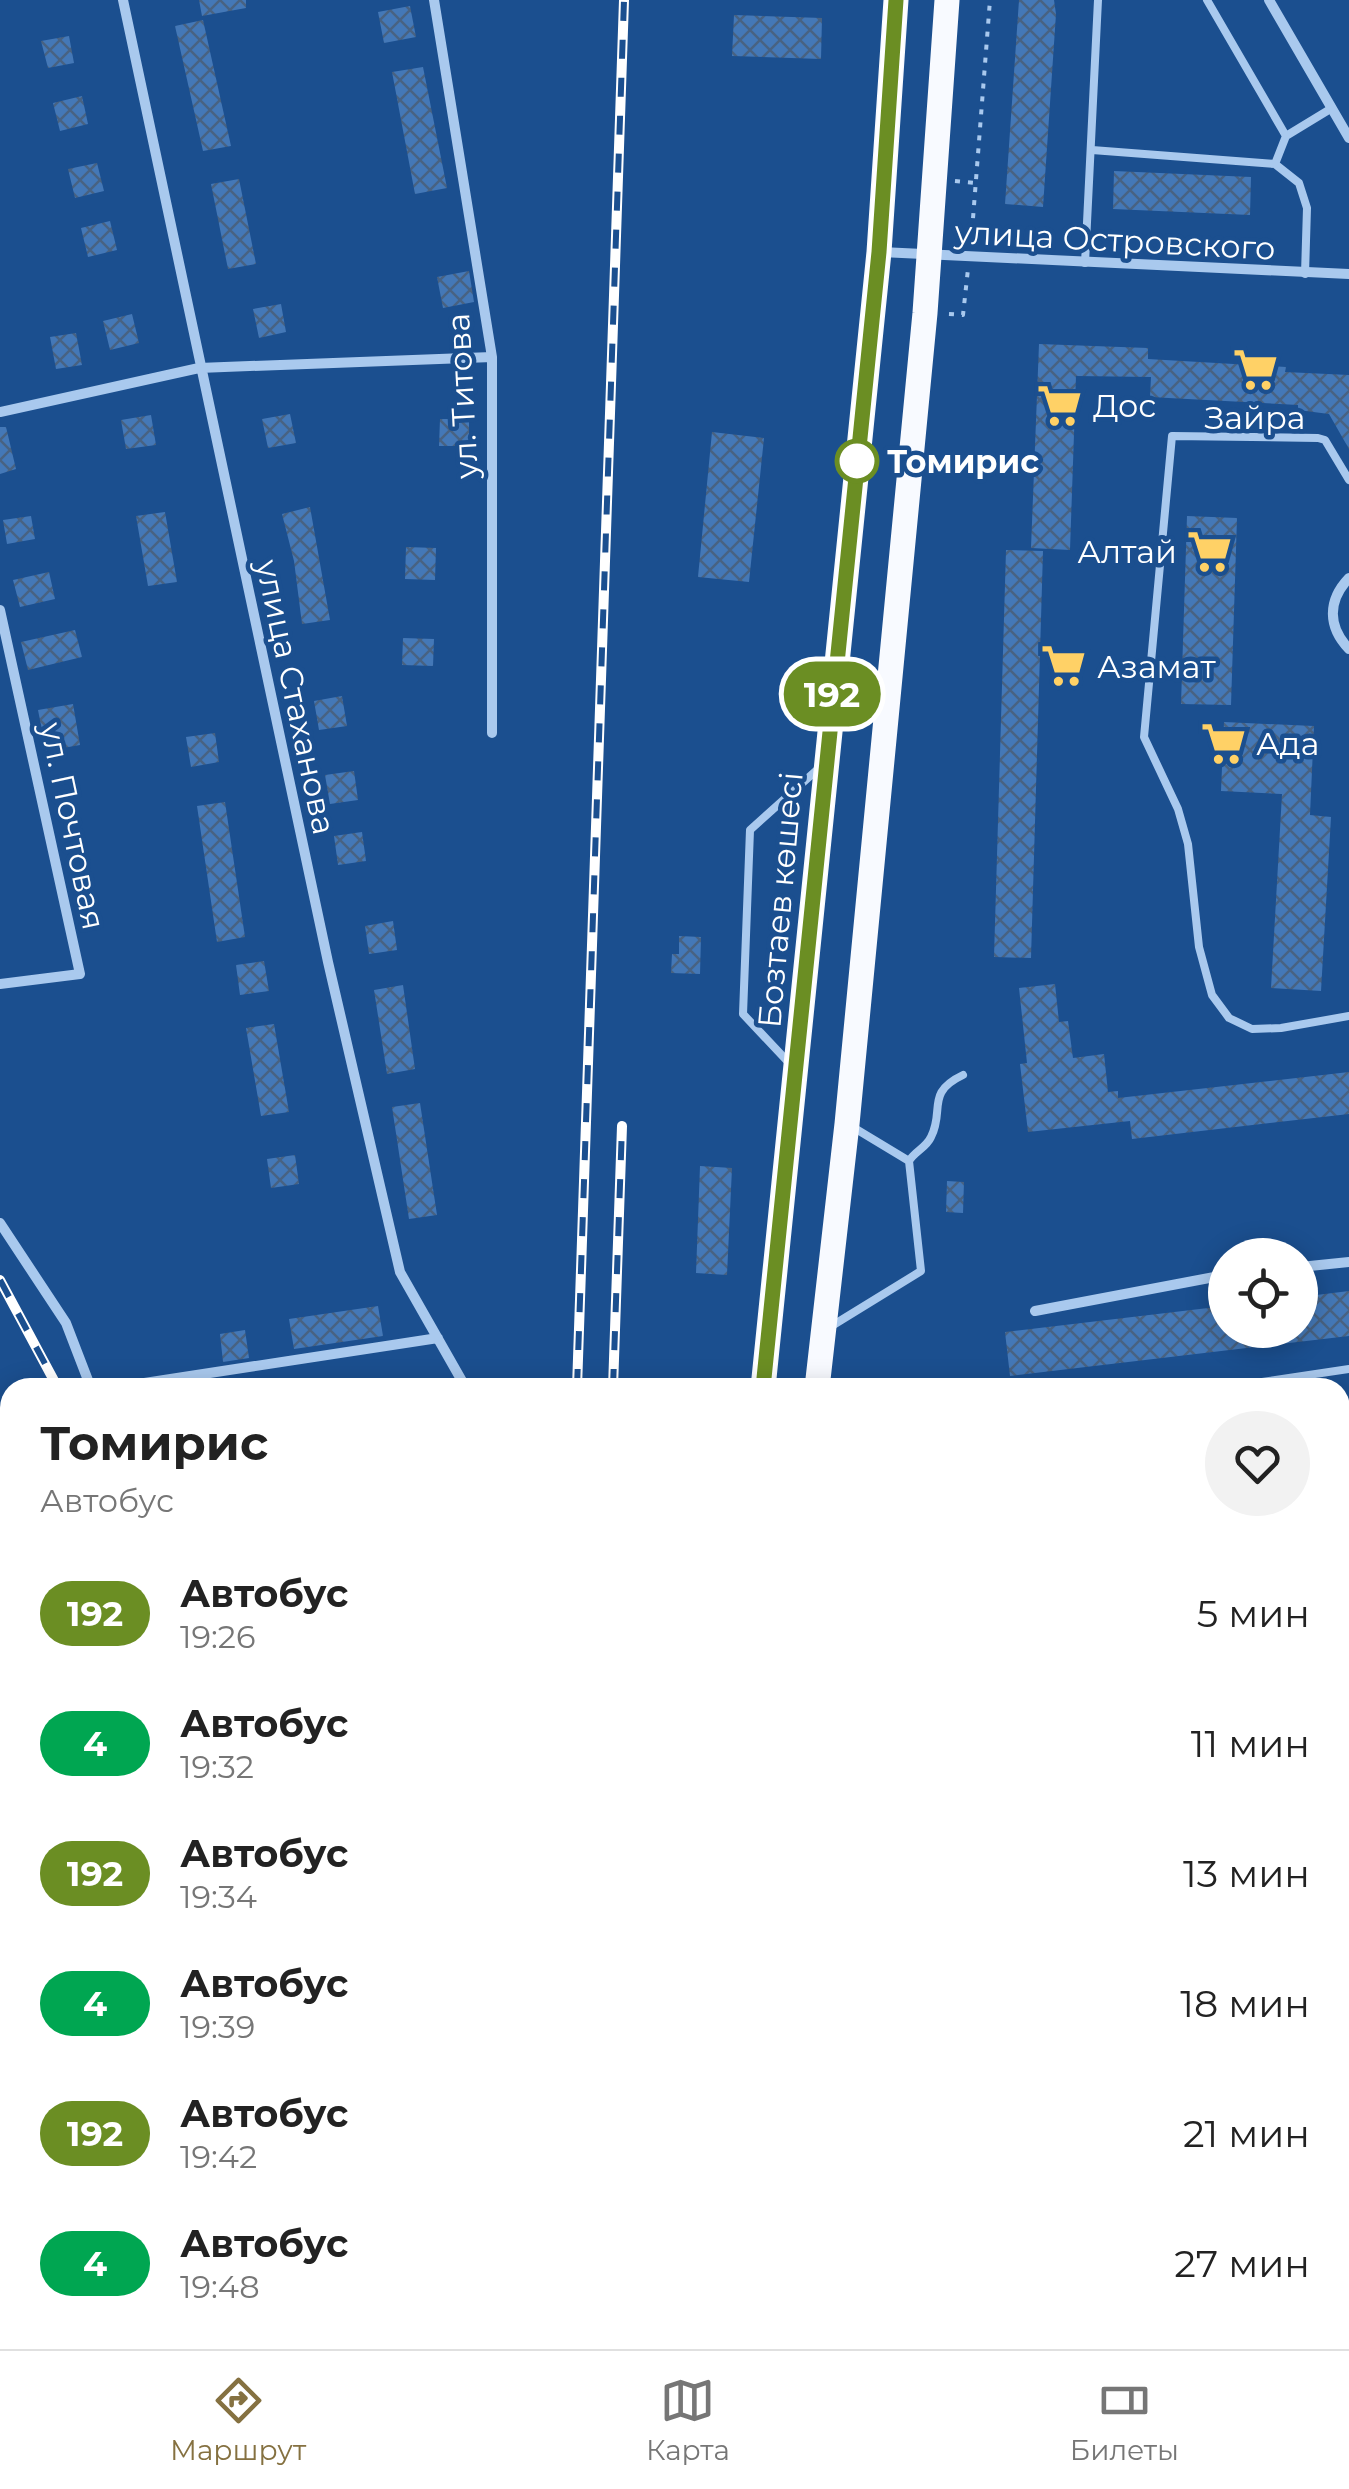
<!DOCTYPE html>
<html lang="ru">
<head>
<meta charset="utf-8">
<style>
	:root { --surface:#fff; --page:#f2f2f2; --text:#222; --muted:#767676; --line:#e0e0e0; --accent:#857141 }
	body { margin:0; font-family:Montserrat,sans-serif; background:var(--page); color:var(--text); height:100vh; display:flex; flex-direction:column; font-size:38px; white-space:nowrap }
	* { box-sizing:border-box; margin:0 }
	p { font-size:32px; color:var(--muted) }
	.icon { flex:none; width:55px; height:55px; fill:none; stroke:currentColor; stroke-width:2; stroke-linecap:round; stroke-linejoin:round }
	.map { position:relative; flex:1; overflow:hidden }
	.details { position:absolute; left:0px; top:1378px; width:1350px; height:972px; display:flex; flex-direction:column; background:var(--surface); border-radius:30px 30px 0 0; box-shadow:0 5px 25px #0003 }
	.details>* { flex:none }
	.badge { padding:0 20px; border-radius:32px; font-size:35px; line-height:65px }
	.buttons { position:absolute; left:1208px; top:1238px; display:grid; gap:20px }
	.buttons a { display:grid; place-items:center; width:110px; height:110px; border-radius:50%; background:var(--surface); box-shadow:0 5px 25px #0003; font-size:50px }
	.map>.badge { position:absolute; translate:-50% -50%; box-shadow:0 0 0 5px #fff }
	.round { display:grid; place-items:center; flex:none; width:105px; height:105px; border-radius:52px; background:var(--page) }
	.overview { display:flex; align-items:center; justify-content:space-between; height:170px; padding:0 40px }
	h1 { font-size:48px; font-weight:700; line-height:75px }
	ul { padding:0; list-style:none }
	li { display:flex; align-items:center; gap:30px; height:130px; padding:0 40px }
	li div { flex:1 }
	li b { display:block; font-size:38px }
	li em { font-style:normal }
	li .badge { min-width:110px; font-weight:700; text-align:center }
	.menu { display:flex; justify-content:space-around; align-items:center; height:140px; border-top:2px solid var(--line); background:var(--surface); font-size:28px; color:var(--muted) }
	.menu a { display:grid; justify-items:center; gap:5px }
	.menu .active { color:var(--accent) }
	.map>svg:first-child { display:block }
	.building { fill:url(#building-cross-hatch) }
	.lines { fill:none; stroke-linecap:round; stroke-linejoin:round }
	.path { stroke:#a9c9ee; stroke-width:4; stroke-dasharray:5 8; stroke-linecap:butt }
	.service { stroke:#a9c9ee; stroke-width:8 }
	.minor { stroke:#a9c9ee; stroke-width:10 }
	.secondary { stroke:#d6e6fa; stroke-width:20 }
	.trunk { stroke:#f8faff; stroke-width:25 }
	.rail-casing { stroke:#fff; stroke-width:10 }
	.rail { stroke:#1b4f8f; stroke-width:6; stroke-dasharray:19; stroke-linecap:butt }
	.line-casing { stroke:#fff; stroke-width:22 }
	.line { stroke:#6b8e23; stroke-width:15 }
	.stop-dot { fill:#fff; stroke:#6b8e23; stroke-width:5 }
	.labels { text-anchor:middle; dominant-baseline:central; stroke-width:9; stroke-linejoin:round; paint-order:stroke }
	.street-label { font-size:32px; fill:#fff; stroke:#1b4f8f }
	.poi-label { font-size:32px; fill:#fff; stroke:#1b4f8f; text-anchor:start }
	.stop-label { font-size:32px; font-weight:bold; fill:#fff; stroke:#1b4f8f; text-anchor:start }
</style>
</head>
<body>
<div class="map">
<svg width="1349" height="2349" viewBox="0 0 1349 2349">
	<defs>
		<pattern id="building-cross-hatch" width="8" height="8" patternUnits="userSpaceOnUse" patternTransform="scale(2.5)"><rect width="8" height="8" fill="#4478b7"/><path d="M0 0l8 8M0 8l8-8" fill="none" stroke="#486282"/></pattern>
	</defs>
	<rect width="100%" height="100%" fill="#1b4f8f"/>
	<!-- building -->
	<path class="building" d="M199 0H246V8L202 16Z
		M1019 0H1054L1056 14 1043 207 1005 204Z
		M410 6 416 37 384 43 378 12Z
		M734 15 822 18 821 59 732 56Z
		M203 20 231 146 203 151 175 26Z
		M69 36 74 63 48 68 41 41Z
		M423 67 447 188 415 194 392 72Z
		M82 96 88 124 60 131 53 103Z
		M97 163 104 191 75 198 68 169Z
		M1114 171 1251 177 1250 215 1113 209Z
		M239 179 256 264 228 269 211 184Z
		M110 221 117 250 88 257 81 228Z
		M469 271 474 302 443 308 437 277Z
		M281 304 286 332 259 338 253 309Z
		M132 314 139 343 110 350 103 321Z
		M76 333 82 365 56 369 50 337Z
		M1039 344 1148 348V359L1286 367 1285 372 1349 375V449L1329 414 1298 410V405L1150 397 1151 377 1076 376 1070 550 1031 548Z
		M290 414 296 443 268 448 262 419Z
		M151 415 156 445 126 449 121 420Z
		M440 419H469V446H439Z
		M0 427H6L16 469 0 474Z
		M712 432 764 438 749 582 698 577Z
		M310 507 330 620 302 624 294 561 282 514Z
		M165 512 177 582 148 586 136 516Z
		M31 516 35 539 7 544 3 520Z
		M1187 516 1237 518 1231 705 1181 704Z
		M406 547 436 548 435 580 405 579Z
		M1006 550 1043 551 1031 958 994 957Z
		M49 572 55 599 20 607 13 580Z
		M75 630 82 657 28 670 21 642Z
		M403 638 434 639 433 666 402 665Z
		M342 696 347 726 319 730 314 701Z
		M73 704 80 745 46 751 38 710Z
		M1224 722 1314 726 1310 815 1331 817 1321 991 1271 988 1282 794 1221 791Z
		M215 733 219 762 191 767 186 737Z
		M354 771 358 800 330 804 325 775Z
		M225 802 245 937 217 942 197 806Z
		M362 832 366 861 338 865 334 836Z
		M393 921 397 950 369 954 365 926Z
		M679 936 701 937 700 974 671 973 672 954H679Z
		M264 961 269 991 240 995 236 965Z
		M1055 984 1059 1022 1068 1021 1073 1058 1104 1054 1108 1092 1118 1091V1098L1349 1072V1114L1132 1139 1130 1121 1028 1132 1020 1064 1027 1063 1019 988Z
		M403 985 415 1069 387 1074 374 990Z
		M274 1024 289 1112 261 1116 246 1028Z
		M420 1103 437 1215 409 1219 392 1107Z
		M295 1155 299 1184 271 1188 267 1159Z
		M700 1166 732 1168 727 1275 696 1273Z
		M947 1181 964 1182 963 1213 946 1212Z
		M1349 1291V1336L1010 1376 1005 1332 1225 1306V1330H1300V1297Z
		M378 1306 383 1336 294 1349 289 1319Z
		M245 1330 249 1358 223 1362 220 1334Z"/>
	<g class="lines">
		<!-- path -->
		<path class="path" d="M955 181 976 183
			M971 244 990 0
			M949 314 963 315 968 269
			M811 2340 813 2349"/>
		<!-- service -->
		<path class="service" d="M1207 0 1286 136
			M1092 150 1275 164
			M1085 263 1098 0
			M1305 274 1307 208 1299 183 1275 164 1286 136 1332 108
			M1349 480 1325 440 1318 438 1172 436 1144 737 1178 809 1188 844 1199 947 1212 995 1229 1018 1252 1029 1281 1028 1349 1016
			M791 1065 743 1014 750 830 818 769
			M909 1161C915 1151 926 1148 931 1137 945 1110 925 1093 963 1075
			M830 1327 921 1271 909 1161 851 1126
			M1221 1388 1349 1369
			M1340 1460 1349 1464
			M1340 1601 1349 1602"/>
		<!-- minor -->
		<path class="minor" d="M123 0 328 962 400 1272 466 1388
			M434 0 492 357V733
			M1269 0 1349 138
			M881 252 1349 274
			M0 412 199 368 492 357
			M1349 578C1327 601 1328 627 1349 649
			M0 610 80 974 0 984
			M0 1223 66 1323 91 1388
			M1300 1267 1349 1262
			M1035 1311 1225 1275
			M112 1388 438 1338
			M1340 1658 1349 1656
			M0 1883 10 1875
			M1340 2038 1349 2037
			M0 2172 10 2170
			M1340 2273 1349 2314
			M171 2349 190 2345
			M437 2349 475 2340"/>
		<!-- secondary -->
		<path class="secondary" d="M0 1812 10 1825
			M188 2340 191 2349"/>
		<!-- trunk -->
		<path class="trunk" d="M763 1388 879 252 896 0
			M817 1388 847 1124 925 313 947 0
			M857 2340 859 2349
			M918 2340 920 2349"/>
		<defs>
			<path id="rail" d="M0 1280 58 1388
				M577 1388 624 0
				M613 1388 622 1126
				M398 2340 401 2349
				M543 2349V2340
				M583 2349V2340"/>
		</defs>
		<!-- rail casing -->
		<use href="#rail" class="rail-casing"/>
		<!-- rail -->
		<use href="#rail" class="rail"/>
	</g>
	<g class="lines">
		<defs>
			<path id="line" d="M763 1388 879 252 896 0"/>
		</defs>
		<!-- line casing -->
		<use href="#line" class="line-casing"/>
		<!-- line -->
		<use href="#line" class="line"/>
	</g>
	<!-- icons -->
	<defs>
		<symbol id="supermarket-bare" viewBox="-9 -9 18 18"><path d="M-6-5.5h2.5l.6 2H6L4.5 2H-2.5L-4.4-4H-6ZM-1.5 3.2a1.3 1.3 0 1 0 .1 0ZM3 3.2a1.3 1.3 0 1 0 .1 0Z" fill="#ffd166" stroke="#1b4f8f" stroke-width="2.5" paint-order="stroke"/></symbol>
	</defs>
	<g fill-rule="evenodd">
		<use href="#supermarket-bare" x="1224" y="338" width="63" height="63"/>
		<use href="#supermarket-bare" x="1028" y="374" width="63" height="63"/>
		<use href="#supermarket-bare" x="1178" y="520" width="63" height="63"/>
		<use href="#supermarket-bare" x="1032" y="634" width="63" height="63"/>
		<use href="#supermarket-bare" x="1192" y="712" width="63" height="63"/>
	</g>
	<!-- markers -->
	<circle class="stop-dot" cx="857" cy="461" r="20"/>
	<g class="labels">
		<!-- street labels -->
		<g class="street-label">
			<text transform="translate(1115 240) rotate(3)">улица Островского</text>
			<text transform="translate(462 396) rotate(-93)">ул. Титова</text>
			<text transform="translate(296 697) rotate(78)">улица Стаханова</text>
			<text transform="translate(73 826) rotate(78)">ул. Почтовая</text>
			<text transform="translate(780 900) rotate(-85)">Бозтаев көшесі</text>
		</g>
		<!-- poi labels -->
		<g class="poi-label">
			<text x="1093" y="405">Дос</text>
			<text x="1255" y="417" text-anchor="middle">Зайра</text>
			<text x="1177" y="551" text-anchor="end">Алтай</text>
			<text x="1097" y="666">Азамат</text>
			<text x="1256" y="743">Ада</text>
		</g>
		<!-- stop labels -->
		<g class="stop-label">
			<text x="887" y="461">Томирис</text>
		</g>
	</g>
</svg>
<div class="buttons">
<a><svg class="icon" aria-label="locate" viewBox="0 0 24 24"><circle cx="12" cy="12" r="6"/><path d="M12 2v4M12 18v4M2 12h4M18 12h4"/></svg></a>
</div>
<b class="badge" style="left:832px;top:694px;background:#6b8e23;color:#fff">192</b>
<section class="details">
<div class="overview"><div><h1>Томирис</h1><p>Автобус</p></div><a class="round"><svg class="icon" aria-label="heart" viewBox="0 0 24 24"><path d="M12 20l-8-8c-3-5 5-10 8-4 3-6 11-1 8 4z"/></svg></a></div>
<ul>
<li><span class="badge" style="background:#6b8e23;color:#fff">192</span><div><b>Автобус</b><p>19:26</p></div><em>5 мин</em></li>
<li><span class="badge" style="background:#00a651;color:#fff">4</span><div><b>Автобус</b><p>19:32</p></div><em>11 мин</em></li>
<li><span class="badge" style="background:#6b8e23;color:#fff">192</span><div><b>Автобус</b><p>19:34</p></div><em>13 мин</em></li>
<li><span class="badge" style="background:#00a651;color:#fff">4</span><div><b>Автобус</b><p>19:39</p></div><em>18 мин</em></li>
<li><span class="badge" style="background:#6b8e23;color:#fff">192</span><div><b>Автобус</b><p>19:42</p></div><em>21 мин</em></li>
<li><span class="badge" style="background:#00a651;color:#fff">4</span><div><b>Автобус</b><p>19:48</p></div><em>27 мин</em></li>
</ul>
</section>
</div>
<nav class="menu">
<a class="active"><svg class="icon" aria-label="directions" viewBox="0 0 24 24"><path d="M12 3l9 9-9 9-9-9zM9 14v-3h6M13 9l2 2-2 2"/></svg>Маршрут</a>
<a><svg class="icon" aria-label="map" viewBox="0 0 24 24"><path d="M3 6l6-2 6 2 6-2v14l-6 2-6-2-6 2zM9 4v14M15 6v14"/></svg>Карта</a>
<a><svg class="icon" aria-label="tickets" viewBox="0 0 24 24"><path d="M3 7h18v10H3zM15 7v10"/></svg>Билеты</a>
</nav>
</body>
</html>
